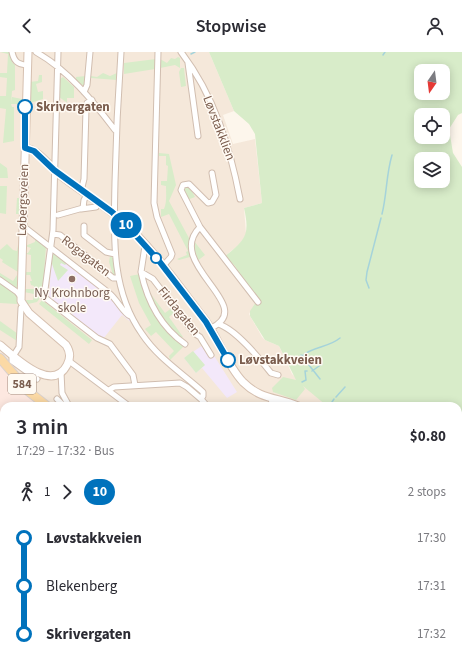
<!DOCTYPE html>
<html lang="en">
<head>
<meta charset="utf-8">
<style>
	:root { --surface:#fff; --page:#f7f7f7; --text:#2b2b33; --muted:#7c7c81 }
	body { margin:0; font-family:"Source Sans 3",sans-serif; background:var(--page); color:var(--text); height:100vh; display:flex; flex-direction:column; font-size:15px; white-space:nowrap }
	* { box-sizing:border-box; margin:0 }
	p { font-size:13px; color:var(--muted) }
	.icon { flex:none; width:22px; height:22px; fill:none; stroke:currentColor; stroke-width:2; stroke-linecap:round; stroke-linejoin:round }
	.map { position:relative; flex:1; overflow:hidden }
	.drawer { position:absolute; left:0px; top:350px; width:462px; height:264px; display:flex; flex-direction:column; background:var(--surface); border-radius:12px 12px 0 0; box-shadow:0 2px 10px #0003 }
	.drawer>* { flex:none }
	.badge { padding:0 8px; border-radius:13px; font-size:14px; line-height:26px }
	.needle { width:26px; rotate:194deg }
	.fabs { position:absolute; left:414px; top:12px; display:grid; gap:8px }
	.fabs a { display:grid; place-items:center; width:36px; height:36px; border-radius:8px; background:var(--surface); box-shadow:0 2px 10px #0003; font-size:20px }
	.map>.badge { position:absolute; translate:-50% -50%; box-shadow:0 0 0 2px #fff }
	.legs { display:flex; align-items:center; gap:6px; height:44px; padding:0 16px; font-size:13px }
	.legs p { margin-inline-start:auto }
	.summary { display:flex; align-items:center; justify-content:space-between; height:68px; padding:0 16px }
	h1 { font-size:22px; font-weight:600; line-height:30px }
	ul { padding:0 16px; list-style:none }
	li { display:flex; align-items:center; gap:14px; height:48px; font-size:15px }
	li i { display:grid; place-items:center; width:6px; height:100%; margin:0 5px; background:currentColor }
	li i::after { content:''; width:10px; height:10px; margin:-5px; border:3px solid; border-radius:50%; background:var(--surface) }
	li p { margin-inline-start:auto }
	li:first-child i { background:linear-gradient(#0000 50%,currentColor 0) }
	li:last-child i { background:linear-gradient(currentColor 50%,#0000 0) }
	header { display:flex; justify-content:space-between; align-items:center; height:52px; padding:0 16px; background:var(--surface); font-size:18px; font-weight:600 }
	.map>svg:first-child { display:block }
	.residential { fill:#f5e8da }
	.commercial { fill:#fde8e0 }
	.education { fill:#f3e8fa }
	.green { fill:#d8ecc9; fill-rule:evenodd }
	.water { fill:#bfe3e8; stroke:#a5d3da }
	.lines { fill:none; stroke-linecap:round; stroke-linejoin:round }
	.stream { stroke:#a5d3da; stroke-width:1.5 }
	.street-casing { stroke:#d1beb0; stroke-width:7 }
	.secondary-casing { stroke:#d6c0b0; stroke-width:9 }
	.primary-casing { stroke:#dad1cd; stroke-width:10 }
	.street { stroke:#fff; stroke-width:5 }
	.secondary { stroke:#fff; stroke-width:7 }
	.primary { stroke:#fbd9a5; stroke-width:8 }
	.line-1-casing { stroke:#fff; stroke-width:9 }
	.line-1 { stroke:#0072bc; stroke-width:6 }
	.stop-1-dot { fill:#fff; stroke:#0072bc; stroke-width:2 }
	.education-dot { fill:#8d6e63; stroke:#fffaf3; stroke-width:1.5 }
	.labels { text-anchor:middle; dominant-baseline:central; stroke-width:3; stroke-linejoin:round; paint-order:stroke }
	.shield { fill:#fffaf3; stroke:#a28b7f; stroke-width:1 }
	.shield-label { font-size:12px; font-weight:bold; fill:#7a5c4d }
	.stop-label { font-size:13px; font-weight:bold; fill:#7a5c4d; stroke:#fffaf3; text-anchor:start }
	.street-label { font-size:13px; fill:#7a5c4d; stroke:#fffaf3 }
	.education-label { font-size:13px; fill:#785e54; stroke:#fffaf3 }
</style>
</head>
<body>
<header><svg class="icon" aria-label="back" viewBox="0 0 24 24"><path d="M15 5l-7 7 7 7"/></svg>Stopwise<svg class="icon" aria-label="person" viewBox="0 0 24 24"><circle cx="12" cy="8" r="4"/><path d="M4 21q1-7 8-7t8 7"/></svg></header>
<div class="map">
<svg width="462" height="614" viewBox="0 0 462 614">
	<rect width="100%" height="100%" fill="#fdf6ec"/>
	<!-- residential -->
	<path class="residential" d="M0 0H209L234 59 223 63 233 92 255 87 262 151 244 156 246 182 241 191 225 204 235 214 256 250 249 262 262 285 265 288 279 294 292 322 327 354H53L27 337 0 307Z
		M458 494 462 496V528L458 524Z
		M458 567 462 572V614H267L264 610H458Z"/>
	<!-- commercial -->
	<path class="commercial" d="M0 307 27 337 53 354H4V578L0 579Z"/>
	<!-- education -->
	<path class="education" d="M55 195 117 245 125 256 133 272 122 263 103 287 49 245 52 200Z
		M206 291 237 340 227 346 202 316 196 321 184 306Z"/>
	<!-- green -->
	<path class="green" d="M0 0H11L12 10 15 13V38L12 39 11 51 12 45 22 47V52H11L12 55H14V89L3 91 6 57 0 56V44H6L7 26 0 25V21H7L8 2Z
		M209 0H462V61L458 63 449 77 453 101 462 115V496L458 494V354H327L303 334 305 337 296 348 273 340 272 336 283 325 296 328 279 294 265 288 250 264V259L256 250 235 214 225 204C246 188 250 182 244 156L262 151 255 82 249 72 234 59ZM421 19H443V41H421ZM421 63H443V85H421ZM421 107H443V129H421Z
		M178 5 180 6V16L175 13 160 16V7L167 11 171 6 175 7Z
		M156 7 155 17 124 22V11Z
		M181 16H184L186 34 181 35 179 20Z
		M103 21 110 24 117 21V28L91 26V24L97 25Z
		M39 23H42V30L36 32 38 40 43 39V47L30 51 29 30 38 29Z
		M86 24 84 34 76 29V25Z
		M63 25 74 35V46H67V51H71L69 52 59 45 60 27Z
		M159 101 169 102 176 133 169 149 190 188V205L179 208 177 207 187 203 186 200 188 199 169 162 161 165V157H164C167 150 166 142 166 134L161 133V129H167L168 114 166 113V104H159Z
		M0 111 7 116 8 126H0Z
		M0 134H7L6 162 0 161Z
		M189 134 195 145 187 148 183 137Z
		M17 146H21L20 162H16Z
		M35 186 46 195 43 234 37 243 40 246 37 250 28 252 25 248H33L34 242 24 240V237H34V234L31 233 30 229H32L30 223H25V220H31V203L26 202 25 201H28L31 196 25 194 35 190Z
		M194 189 205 203 196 210Z
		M7 192 13 198 17 199 18 193 19 194 18 220 2 210 3 208 0 206V198Z
		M52 200 67 211 65 213 61 211 60 213 68 218 58 229 51 209Z
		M110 204 114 206 116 225 114 226 109 210Z
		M0 221 13 229 17 223V238L0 226Z
		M140 222 157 263 184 294 170 308 169 304 174 299 156 280 151 284 145 277 151 273 139 251 130 224Z
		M0 229 17 242V252L0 251Z
		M147 237 165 261 173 255 176 259 169 265 183 285 179 287 159 263Z
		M42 248 92 288 89 292 39 252Z
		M0 269 18 282 17 289 0 278Z
		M193 299 205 313 196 321 184 306Z
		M458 534 462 538V573L458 569Z
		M0 552H4V578L0 579Z
		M351 610H405L409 614H354Z"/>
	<!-- water -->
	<path class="water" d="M4 578V610H264L267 614H0V579Z"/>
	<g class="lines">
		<!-- stream -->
		<path class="stream" d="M191 2 195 0
			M383 3 385 0
			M382 162C387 142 386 123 392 103
			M369 236 366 228 367 220 381 166
			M301 303 320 327
			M302 304C313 294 328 296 340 286
			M312 319 322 312
			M302 330 306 328 305 319H307
			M336 345 345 335
			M332 350 334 347
			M458 386 462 383"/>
		<defs>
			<path id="street" d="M12 0C14 9 17 12 26 13
				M36 0C68 18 93 49 115 78
				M58 0 53 178 44 245 97 286 110 292 133 323 135 333
				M121 0C118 43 116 86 115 130 114 182 110 237 142 282 158 306 182 321 203 340V344L201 347 207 354
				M158 0 154 151 157 165 172 202 171 205 163 214
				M181 0C214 43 230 95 240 147
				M188 11 198 84
				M84 40 87 33 90 0
				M212 121 216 143 212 150 208 151 189 132 183 133 181 138 200 175 258 250
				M81 139 84 127 86 57 87 51 92 48
				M81 157 96 155
				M58 163 83 156 84 148 87 143
				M23 174 109 241C116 246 124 262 130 264
				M84 174V183L106 200 115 202
				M200 175C163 212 259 254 211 276
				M53 182 60 183 113 226H118
				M145 194 141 220 153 227 194 281 200 285 211 303
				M141 220C147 248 161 275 185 292
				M0 228 17 240 21 245
				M21 256 19 295 12 306V309L37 327
				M218 272C234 276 260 307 271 321L278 323
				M69 309 129 354
				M61 320 62 341 69 354
				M109 338 114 335 180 331 187 335 201 347
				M57 347 64 354
				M271 354 272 347
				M411 610 415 614
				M455 610 458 614"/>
			<path id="secondary" d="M25 96C38 97 50 115 60 123 79 138 101 151 119 166 152 195 178 233 205 268 219 287 226 312 243 330 261 348 277 345 298 354
				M0 293C15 305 52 342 67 313 71 306 70 299 66 293L29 261 21 249 28 0
				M458 529 462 532
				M298 610 301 614"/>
			<path id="primary" d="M0 306 28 339 47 354
				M344 610 347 614"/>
		</defs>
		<!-- street casing -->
		<use href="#street" class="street-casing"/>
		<!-- secondary casing -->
		<use href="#secondary" class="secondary-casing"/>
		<!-- primary casing -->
		<use href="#primary" class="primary-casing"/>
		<!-- street -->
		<use href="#street" class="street"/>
		<!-- secondary -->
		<use href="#secondary" class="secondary"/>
		<!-- primary -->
		<use href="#primary" class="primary"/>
	</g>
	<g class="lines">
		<defs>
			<path id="line-1" d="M25 55V96L34 99 54 118 112 160 131 178 159 209 206 270 228 308"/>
		</defs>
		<!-- line-1 casing -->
		<use href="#line-1" class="line-1-casing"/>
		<!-- line-1 -->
		<use href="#line-1" class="line-1"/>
	</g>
	<!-- markers -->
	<g class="stop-1-dot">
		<circle cx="25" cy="55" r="7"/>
		<circle cx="156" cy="206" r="5"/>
		<circle cx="228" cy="308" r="7"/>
	</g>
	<circle class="education-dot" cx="72" cy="227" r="4"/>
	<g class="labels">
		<!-- shield labels -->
		<rect class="shield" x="8" y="322" width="28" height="20" rx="3"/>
		<g class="shield-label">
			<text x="22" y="332">584</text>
		</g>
		<!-- stop labels -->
		<g class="stop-label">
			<text x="36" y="55">Skrivergaten</text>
			<text x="239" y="308">Løvstakkveien</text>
		</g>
		<!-- street labels -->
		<g class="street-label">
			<text transform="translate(219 76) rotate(69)">Løvstakklien</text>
			<text transform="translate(23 148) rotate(-88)">Løbergsveien</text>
			<text transform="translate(86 204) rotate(38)">Rogagaten</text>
			<text transform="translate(179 259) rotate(51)">Firdagaten</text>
		</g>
		<!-- education labels -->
		<g class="education-label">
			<text x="72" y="241">Ny Krohnborg<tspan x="72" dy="15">skole</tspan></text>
		</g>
	</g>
</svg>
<div class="fabs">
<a><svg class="needle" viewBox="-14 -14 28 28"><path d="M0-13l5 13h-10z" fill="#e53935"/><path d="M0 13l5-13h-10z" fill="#7c7c81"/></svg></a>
<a><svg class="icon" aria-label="locate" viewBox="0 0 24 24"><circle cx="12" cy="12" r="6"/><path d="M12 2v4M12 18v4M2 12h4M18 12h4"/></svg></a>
<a><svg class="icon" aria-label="layers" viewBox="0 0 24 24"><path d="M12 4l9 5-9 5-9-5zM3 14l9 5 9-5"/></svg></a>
</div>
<b class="badge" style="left:126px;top:173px;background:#0072bc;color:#fff">10</b>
<section class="drawer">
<div class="summary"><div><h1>3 min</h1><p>17:29 – 17:32 · Bus</p></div><b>$0.80</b></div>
<div class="legs"><svg class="icon" aria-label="walk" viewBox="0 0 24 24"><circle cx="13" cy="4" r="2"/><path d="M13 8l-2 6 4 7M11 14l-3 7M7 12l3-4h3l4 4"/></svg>1<svg class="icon" aria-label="forward" viewBox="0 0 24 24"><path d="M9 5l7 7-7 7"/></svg><b class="badge" style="background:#0072bc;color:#fff">10</b><p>2 stops</p></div>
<ul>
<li><i style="color:#0072bc"></i><b>Løvstakkveien</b><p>17:30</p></li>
<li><i style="color:#0072bc"></i><span>Blekenberg</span><p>17:31</p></li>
<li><i style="color:#0072bc"></i><b>Skrivergaten</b><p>17:32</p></li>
</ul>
</section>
</div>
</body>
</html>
